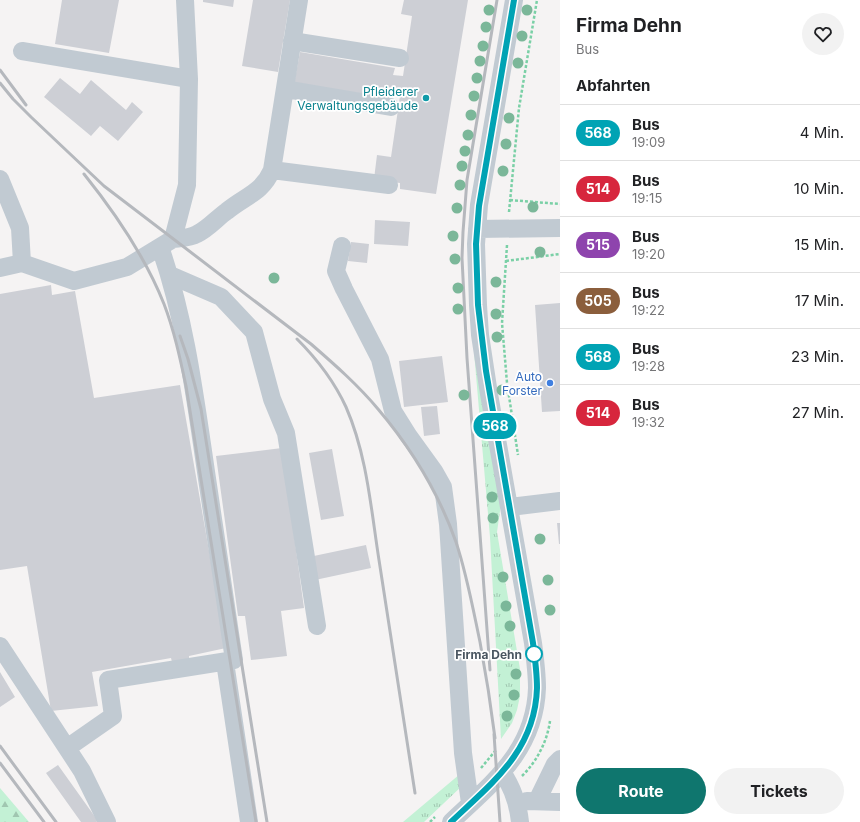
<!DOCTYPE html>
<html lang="de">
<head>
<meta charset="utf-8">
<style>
	:root { --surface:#fff; --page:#f2f2f2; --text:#202124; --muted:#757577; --line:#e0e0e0; --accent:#0f766e }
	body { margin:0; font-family:Inter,sans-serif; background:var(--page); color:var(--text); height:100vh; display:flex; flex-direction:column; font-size:15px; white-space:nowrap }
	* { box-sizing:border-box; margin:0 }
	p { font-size:13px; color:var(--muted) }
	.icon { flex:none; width:22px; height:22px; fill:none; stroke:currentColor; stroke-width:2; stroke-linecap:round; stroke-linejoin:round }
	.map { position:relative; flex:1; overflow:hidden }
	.sheet { display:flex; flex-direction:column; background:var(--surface); width:300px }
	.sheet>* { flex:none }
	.badge { padding:0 8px; border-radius:13px; font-size:14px; line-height:26px }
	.map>.badge { position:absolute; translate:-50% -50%; box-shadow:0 0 0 2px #fff }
	h2 { padding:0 16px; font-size:15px; line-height:36px }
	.round { display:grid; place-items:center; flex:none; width:42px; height:42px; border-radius:21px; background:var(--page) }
	.head { display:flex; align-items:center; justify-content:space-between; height:68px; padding:0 16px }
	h1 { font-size:19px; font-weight:700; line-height:30px }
	.button { display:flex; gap:8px; margin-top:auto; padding:8px 16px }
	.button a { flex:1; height:46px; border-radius:24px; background:var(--accent); color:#fff; font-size:16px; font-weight:700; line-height:46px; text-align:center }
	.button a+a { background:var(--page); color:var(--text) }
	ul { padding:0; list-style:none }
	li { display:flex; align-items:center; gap:12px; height:56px; padding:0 16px; border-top:1px solid var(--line) }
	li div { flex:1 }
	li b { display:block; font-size:15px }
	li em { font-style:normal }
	li .badge { min-width:44px; font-weight:700; text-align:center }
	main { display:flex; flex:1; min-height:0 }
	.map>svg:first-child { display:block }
	.grass { fill:url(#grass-tufts) }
	.forest { fill:url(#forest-firs) }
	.building { fill:#cdcfd5 }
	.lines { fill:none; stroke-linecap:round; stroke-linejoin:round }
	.path { stroke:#7ad0a6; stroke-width:2.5; stroke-dasharray:3 2; stroke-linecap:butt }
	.minor { stroke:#c1cad2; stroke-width:18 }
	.rail { stroke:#b5b8bd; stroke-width:3 }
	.tree { fill:#7bb799 }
	.line-casing { stroke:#fff; stroke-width:9 }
	.line { stroke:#00a3b4; stroke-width:6 }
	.culture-dot { fill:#0f9aa8; stroke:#fff; stroke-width:1.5 }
	.shop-dot { fill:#3f7fe0; stroke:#fff; stroke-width:1.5 }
	.stop-dot { fill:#fff; stroke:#00a3b4; stroke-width:2 }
	.labels { text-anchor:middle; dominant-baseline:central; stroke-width:3.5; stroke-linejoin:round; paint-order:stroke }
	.culture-label { font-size:12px; fill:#0d838f; stroke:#fff; text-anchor:end }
	.shop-label { font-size:12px; fill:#366cbe; stroke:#fff; text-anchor:end }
	.stop-label { font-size:12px; font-weight:bold; fill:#4a5661; stroke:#fff; text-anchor:end }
</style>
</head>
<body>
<main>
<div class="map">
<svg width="560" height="822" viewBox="0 0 560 822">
	<defs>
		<pattern id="grass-tufts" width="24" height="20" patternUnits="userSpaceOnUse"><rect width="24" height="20" fill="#c3f1d5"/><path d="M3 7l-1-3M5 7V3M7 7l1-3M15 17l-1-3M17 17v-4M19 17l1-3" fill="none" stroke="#a0c6b0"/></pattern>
		<pattern id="forest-firs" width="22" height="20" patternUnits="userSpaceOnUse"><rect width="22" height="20" fill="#c3f1d5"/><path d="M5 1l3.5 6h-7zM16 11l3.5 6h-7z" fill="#a0c6b0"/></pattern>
	</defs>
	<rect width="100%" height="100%" fill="#f5f3f3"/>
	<!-- grass -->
	<path class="grass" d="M474 352 500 499V511L497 532 520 669V696L517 710 512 723 501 739 490 537Z
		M460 774 463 785 424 822H403Z"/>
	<!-- forest -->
	<path class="forest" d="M0 788 29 822H0Z"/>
	<!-- building -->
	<path class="building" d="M62 0H119L109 53 55 44Z
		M203 0H234L233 7 203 2Z
		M253 0H290L278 72 242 66Z
		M404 0H468L436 194 400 189V183L374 179 377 155 391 157 400 96 390 93 389 100 294 84 300 52 395 68 393 75 403 76 412 16 401 14Z
		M60 78 80 94 91 80 126 110 132 102 143 112 118 141 100 126 91 136 44 97Z
		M375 220 410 222 408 246 374 244Z
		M351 242 369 244 367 263 348 261Z
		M51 285 52 295 75 291 94 398 180 385 226 648 189 656V663L173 666 171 658 92 672 98 706 51 711 27 566 0 570V294Z
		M560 303V411L542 412 535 305Z
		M442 356 448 402 404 407 399 361Z
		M437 406 440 434 424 436 421 407Z
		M282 448 304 608 281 611 287 656 251 660 245 616H238L216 456Z
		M332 449 344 516 321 520 309 453Z
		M557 523H560V544H559Z
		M366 545 371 568 315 580 309 557Z
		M0 672 15 697 0 707Z
		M58 765 98 821 96 822H81L46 773Z"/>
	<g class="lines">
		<!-- path -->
		<path class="path" d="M510 200 560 204
			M509 212 519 108 537 0
			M507 245 502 323 507 383 518 455
			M506 261 560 254
			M481 768 496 750
			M522 776C537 761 547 742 550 721
			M430 822 435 817"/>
		<!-- minor -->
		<path class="minor" d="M292 41 400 58
			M22 51 189 79
			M285 89 391 107
			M272 170 389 185
			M0 179 20 228 22 263
			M477 229 560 228
			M173 239C181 238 190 238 197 234 208 229 217 218 227 211 245 196 262 193 272 170L299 0
			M342 246 336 271 344 289 380 359 393 411 408 435 434 471 443 487 448 524 463 753 470 803
			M0 268 22 263 74 281 127 267 173 239 187 185 189 79 185 0
			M170 275 221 297 254 332 272 399 286 433 317 626
			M510 507 560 501
			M0 646 82 771 107 822
			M225 662 249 822
			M67 748 113 716 108 680 234 660C224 591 213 521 203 451 193 382 183 312 160 247
			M502 772C513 788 518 803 520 822
			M527 801 560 802
			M537 801 555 764 560 759
			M451 822C492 783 535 751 537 688 537 673 535 658 533 643L489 394 480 335 478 305 476 244 479 205 514 0"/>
		<!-- rail -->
		<path class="rail" d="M0 70 26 105
			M0 83 13 99 31 117 104 186 311 344C334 364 358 385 378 409 411 448 439 494 456 542 467 575 473 609 480 642 486 674 491 706 495 738
			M84 174C116 214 145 256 164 304 174 330 180 358 186 386L256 822
			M180 336 188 359 201 409 267 822
			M297 339C317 359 334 381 346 407 367 455 371 509 379 560 391 638 403 716 415 793
			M490 670 467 358 462 258 463 232 467 180 497 0
			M494 734 500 822
			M0 746 56 822
			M0 763 44 822"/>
	</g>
	<!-- trees -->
	<g class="tree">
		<circle cx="489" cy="10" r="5.5"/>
		<circle cx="527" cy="10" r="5.5"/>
		<circle cx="486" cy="27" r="5.5"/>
		<circle cx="522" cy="36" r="5.5"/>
		<circle cx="483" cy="46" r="5.5"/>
		<circle cx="480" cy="61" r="5.5"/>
		<circle cx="518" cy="63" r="5.5"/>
		<circle cx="477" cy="78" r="5.5"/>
		<circle cx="474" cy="96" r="5.5"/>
		<circle cx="471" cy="115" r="5.5"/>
		<circle cx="509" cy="118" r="5.5"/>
		<circle cx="468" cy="135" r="5.5"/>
		<circle cx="506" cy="144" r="5.5"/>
		<circle cx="465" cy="151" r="5.5"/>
		<circle cx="462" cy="166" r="5.5"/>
		<circle cx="503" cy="171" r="5.5"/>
		<circle cx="460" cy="185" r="5.5"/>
		<circle cx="533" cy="207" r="5.5"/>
		<circle cx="457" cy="208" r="5.5"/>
		<circle cx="453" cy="236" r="5.5"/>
		<circle cx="540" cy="252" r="5.5"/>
		<circle cx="455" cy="259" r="5.5"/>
		<circle cx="274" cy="278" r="5.5"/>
		<circle cx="496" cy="282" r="5.5"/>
		<circle cx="458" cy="288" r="5.5"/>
		<circle cx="458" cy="309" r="5.5"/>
		<circle cx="496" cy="314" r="5.5"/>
		<circle cx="497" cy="337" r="5.5"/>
		<circle cx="502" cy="390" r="5.5"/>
		<circle cx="464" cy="395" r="5.5"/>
		<circle cx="492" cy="497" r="5.5"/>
		<circle cx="493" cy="518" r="5.5"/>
		<circle cx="540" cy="539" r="5.5"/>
		<circle cx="503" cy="577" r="5.5"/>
		<circle cx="548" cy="580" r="5.5"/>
		<circle cx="506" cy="606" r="5.5"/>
		<circle cx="550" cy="610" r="5.5"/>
		<circle cx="510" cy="626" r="5.5"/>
		<circle cx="516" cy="674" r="5.5"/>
		<circle cx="514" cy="695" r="5.5"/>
		<circle cx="507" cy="716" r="5.5"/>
	</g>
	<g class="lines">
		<defs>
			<path id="line" d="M451 822C492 783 535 751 537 688 537 673 535 658 533 643L486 371 478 305 476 244 479 206 514 0"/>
		</defs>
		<!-- line casing -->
		<use href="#line" class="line-casing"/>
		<!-- line -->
		<use href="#line" class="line"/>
	</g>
	<!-- markers -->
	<circle class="culture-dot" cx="426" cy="98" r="4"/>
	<circle class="shop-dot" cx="550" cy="383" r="4"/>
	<circle class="stop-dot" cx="534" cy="654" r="8"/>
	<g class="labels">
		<!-- culture labels -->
		<g class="culture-label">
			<text x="418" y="91">Pfleiderer<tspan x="418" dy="14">Verwaltungsgebäude</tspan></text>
		</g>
		<!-- shop labels -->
		<g class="shop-label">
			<text x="542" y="376">Auto<tspan x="542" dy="14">Forster</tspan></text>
		</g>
		<!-- stop labels -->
		<g class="stop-label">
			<text x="522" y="654">Firma Dehn</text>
		</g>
	</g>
</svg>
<b class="badge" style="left:495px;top:426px;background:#00a3b4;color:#fff">568</b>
</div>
<section class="sheet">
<div class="head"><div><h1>Firma Dehn</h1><p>Bus</p></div><a class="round"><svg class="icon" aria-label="heart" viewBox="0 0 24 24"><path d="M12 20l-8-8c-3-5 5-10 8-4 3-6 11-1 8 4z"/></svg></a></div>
<h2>Abfahrten</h2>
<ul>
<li><span class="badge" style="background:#00a3b4;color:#fff">568</span><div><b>Bus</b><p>19:09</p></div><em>4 Min.</em></li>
<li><span class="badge" style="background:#d7263d;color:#fff">514</span><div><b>Bus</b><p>19:15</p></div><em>10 Min.</em></li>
<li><span class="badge" style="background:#8e44ad;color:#fff">515</span><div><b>Bus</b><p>19:20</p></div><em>15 Min.</em></li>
<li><span class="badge" style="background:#8b5e3c;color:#fff">505</span><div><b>Bus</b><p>19:22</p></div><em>17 Min.</em></li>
<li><span class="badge" style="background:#00a3b4;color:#fff">568</span><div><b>Bus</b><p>19:28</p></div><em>23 Min.</em></li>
<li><span class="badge" style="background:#d7263d;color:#fff">514</span><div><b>Bus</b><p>19:32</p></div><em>27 Min.</em></li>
</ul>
<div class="button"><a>Route</a><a>Tickets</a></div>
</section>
</main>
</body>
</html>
